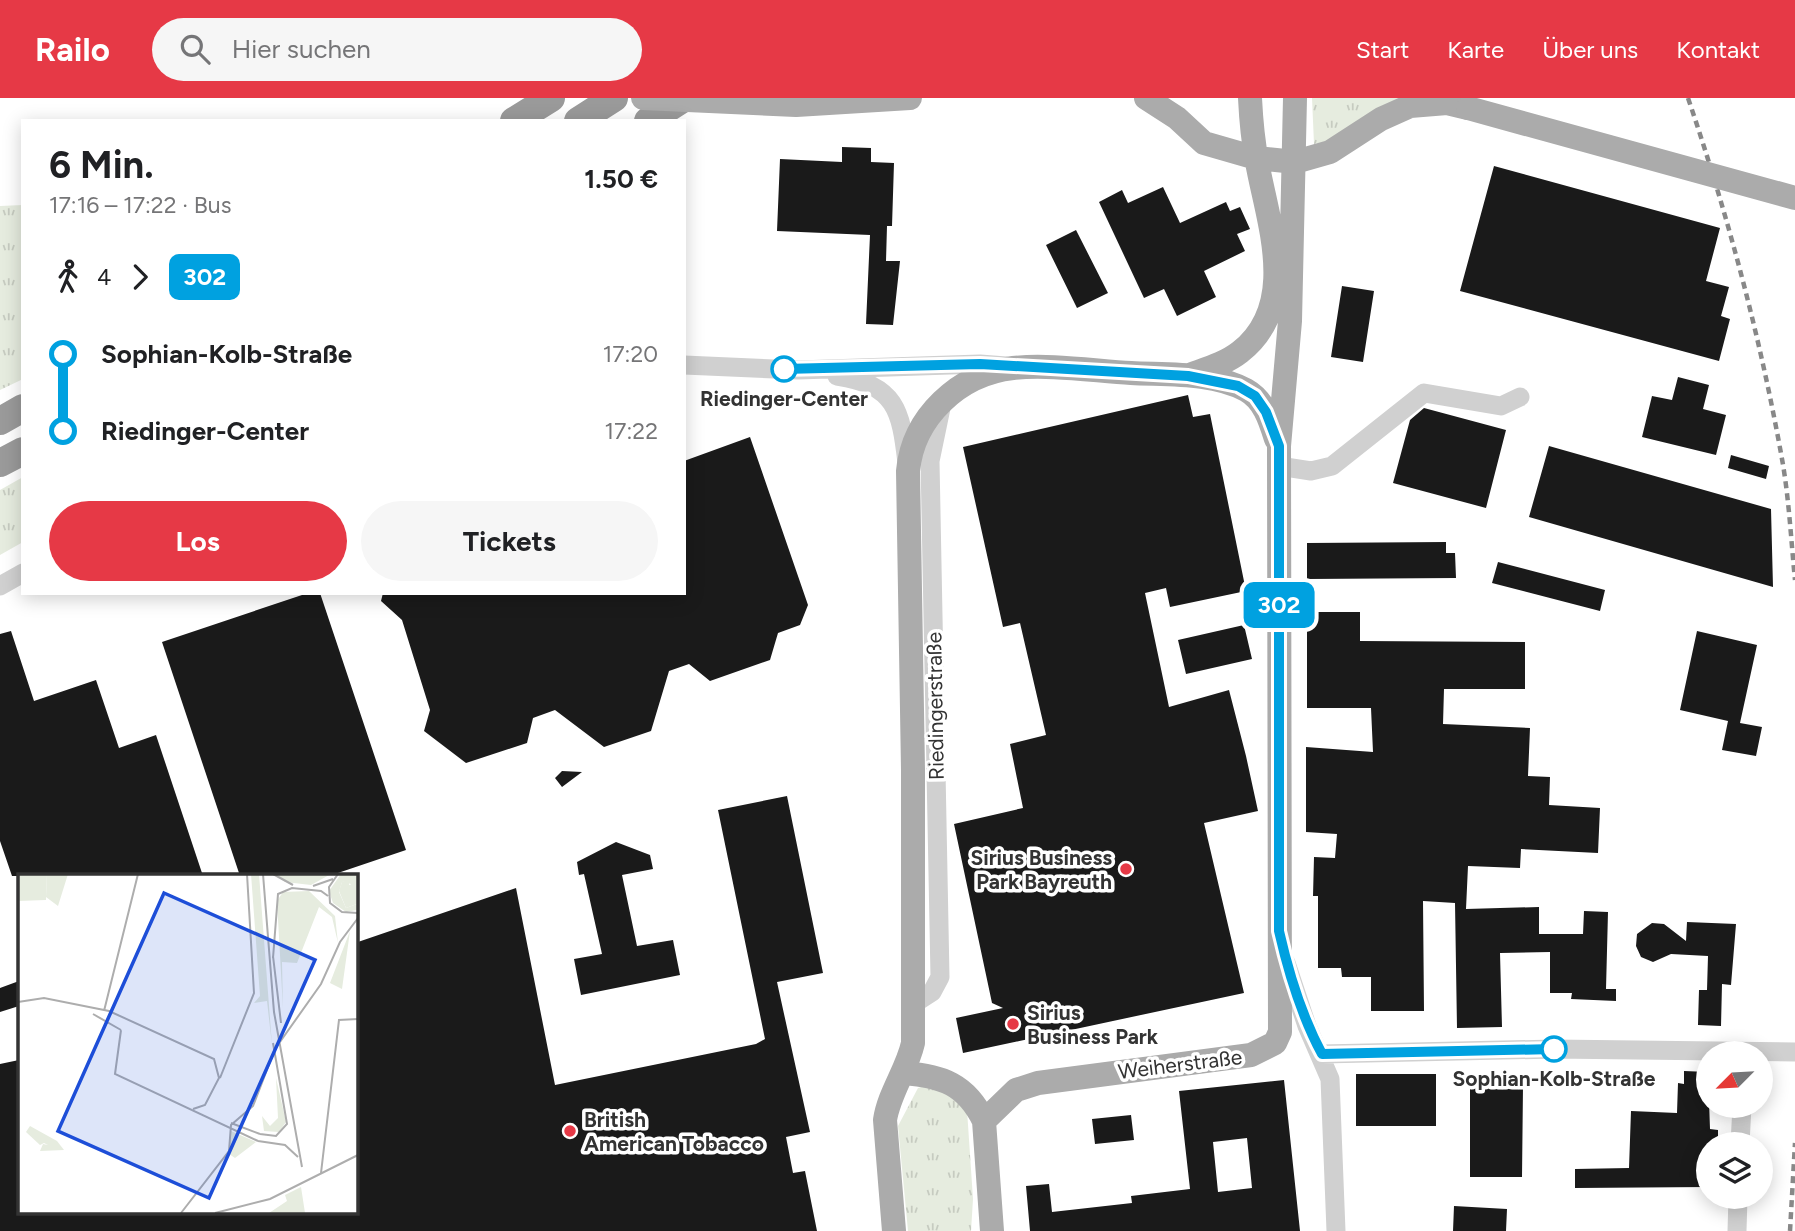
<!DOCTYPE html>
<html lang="de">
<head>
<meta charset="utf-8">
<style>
	:root { --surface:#fff; --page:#f6f6f6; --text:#202124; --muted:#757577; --accent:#e63946 }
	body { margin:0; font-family:Figtree,sans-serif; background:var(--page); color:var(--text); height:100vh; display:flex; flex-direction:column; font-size:26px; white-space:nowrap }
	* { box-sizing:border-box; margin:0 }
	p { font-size:23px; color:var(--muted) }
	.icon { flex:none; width:38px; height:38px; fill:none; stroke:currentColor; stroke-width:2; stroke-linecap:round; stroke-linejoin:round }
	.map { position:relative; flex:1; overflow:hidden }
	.drawer { position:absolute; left:21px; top:21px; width:665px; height:476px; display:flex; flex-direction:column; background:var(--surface); border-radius:0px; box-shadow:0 4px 18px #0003 }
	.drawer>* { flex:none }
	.badge { padding:0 14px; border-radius:10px; font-size:24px; line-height:46px }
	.needle { width:46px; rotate:246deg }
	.fabs { position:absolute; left:1696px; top:943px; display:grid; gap:14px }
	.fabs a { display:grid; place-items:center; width:77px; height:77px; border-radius:50%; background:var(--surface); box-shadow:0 4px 18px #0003; font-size:35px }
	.map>.badge { position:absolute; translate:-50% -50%; box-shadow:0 0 0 4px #fff }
	.legs { display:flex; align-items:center; gap:10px; height:77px; padding:0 28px; font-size:23px }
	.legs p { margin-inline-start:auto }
	.summary { display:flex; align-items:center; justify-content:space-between; height:119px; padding:0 28px }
	h1 { font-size:38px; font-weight:700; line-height:52px }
	.action { display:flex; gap:14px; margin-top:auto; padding:14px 28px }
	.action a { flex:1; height:80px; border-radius:42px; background:var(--accent); color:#fff; font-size:28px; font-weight:700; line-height:80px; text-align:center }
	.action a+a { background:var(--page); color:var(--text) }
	ul { padding:0 28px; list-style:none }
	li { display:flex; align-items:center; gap:24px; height:77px; font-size:26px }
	li i { display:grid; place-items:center; width:10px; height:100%; margin:0 9px; background:currentColor }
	li i::after { content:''; width:18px; height:18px; margin:-9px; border:5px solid; border-radius:50%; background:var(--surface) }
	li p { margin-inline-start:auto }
	li:first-child i { background:linear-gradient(#0000 50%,currentColor 0) }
	li:last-child i { background:linear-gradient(currentColor 50%,#0000 0) }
	header { display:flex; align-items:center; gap:42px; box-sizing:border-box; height:98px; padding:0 35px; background:var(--accent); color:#fff }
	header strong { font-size:33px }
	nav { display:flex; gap:38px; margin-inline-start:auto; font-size:24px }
	.search { width:490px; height:63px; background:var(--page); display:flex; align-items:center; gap:18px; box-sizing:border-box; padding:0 24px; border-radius:38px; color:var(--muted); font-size:26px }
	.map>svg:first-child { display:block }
	.grass { fill:url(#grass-tufts) }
	.building { fill:#1a1a1a; fill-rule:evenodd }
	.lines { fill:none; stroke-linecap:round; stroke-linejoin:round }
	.minor { stroke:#d0d0d0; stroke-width:19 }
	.major { stroke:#ababab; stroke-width:24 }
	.highway { stroke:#9a9a9a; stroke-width:28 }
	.rail { stroke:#888; stroke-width:4.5; stroke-dasharray:7 5; stroke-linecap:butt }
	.major-bridge { stroke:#ababab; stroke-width:24 }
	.line-1-casing { stroke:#fff; stroke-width:16 }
	.line-1 { stroke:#00a1e0; stroke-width:10 }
	.stop-1-dot { fill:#fff; stroke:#00a1e0; stroke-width:3.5 }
	.poi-dot { fill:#e63946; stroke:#fff; stroke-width:2.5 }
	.labels { text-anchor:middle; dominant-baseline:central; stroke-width:7; stroke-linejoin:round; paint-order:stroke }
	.stop-label { font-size:21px; font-weight:bold; fill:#333; stroke:#fff }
	.street-label { font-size:21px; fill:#333; stroke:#fff }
	.poi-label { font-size:21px; font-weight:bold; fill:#333; stroke:#fff; text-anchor:start }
	.inset-road { fill:none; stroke:#adadad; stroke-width:2 }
	.view { fill:#1d4ed8; fill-opacity:0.15; stroke:#1d4ed8; stroke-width:3.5 }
	.inset-edge { fill:none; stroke:#333; stroke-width:3.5 }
</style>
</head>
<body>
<header>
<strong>Railo</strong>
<div class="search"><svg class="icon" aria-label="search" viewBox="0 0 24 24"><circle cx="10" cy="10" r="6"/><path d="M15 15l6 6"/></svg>Hier suchen</div>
<nav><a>Start</a><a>Karte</a><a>Über uns</a><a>Kontakt</a></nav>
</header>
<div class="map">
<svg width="1795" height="1133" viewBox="0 0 1795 1133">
	<defs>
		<pattern id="grass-tufts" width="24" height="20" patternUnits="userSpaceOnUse" patternTransform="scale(1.75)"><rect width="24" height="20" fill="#e6ecdf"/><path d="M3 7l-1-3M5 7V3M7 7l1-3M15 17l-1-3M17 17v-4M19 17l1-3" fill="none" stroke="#c6cbc0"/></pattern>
	</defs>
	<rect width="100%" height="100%" fill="#fff"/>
	<!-- grass -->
	<path class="grass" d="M1312 0H1402L1330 43 1314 46Z
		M23 107V281L0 292V108Z
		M23 379V444L0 457V392Z
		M935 985 967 1012 973 1101 971 1133H908L898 1028 918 990Z"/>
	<!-- building -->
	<path class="building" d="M842 49 871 50V64L894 65 892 128H887L886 163H900L893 227 866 226 870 137 777 133 780 61 842 64Z
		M1494 68 1720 130 1706 183 1729 189 1721 218 1730 221 1719 263 1460 193Z
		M1163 89 1180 125 1226 104 1230 113 1240 109 1250 131 1237 136 1245 153 1204 173 1216 199 1177 218 1164 191 1144 200 1099 104 1122 92 1128 105Z
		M1076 132 1108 195 1077 210 1046 147Z
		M1342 188 1374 193 1363 264 1331 259Z
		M1678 279 1709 287 1703 311 1726 317 1716 357 1642 339 1652 298 1672 302Z
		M1188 297 1193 319 1210 316 1246 493 1170 509 1166 490 1145 495 1169 609 1229 592 1246 658 1258 713 1204 725 1244 895 963 955 956 920 1003 910 992 905 954 726 1023 710 1010 646 1046 637 1020 525 1003 529 963 349Z
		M1424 310 1506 332 1486 410 1393 385 1410 322Z
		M750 339 808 507 800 527 778 535 770 562 710 583 689 566 669 573 651 633 604 649 555 612 533 620 527 645 466 665 424 633 430 612 402 522 381 503 383 495H684V363Z
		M1549 348 1771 411 1773 489 1529 419Z
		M1731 357 1769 368 1766 381 1728 370Z
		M1446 444V455H1455L1456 480 1307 481V445Z
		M1498 464 1605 492 1600 513 1492 485Z
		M308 495H320L406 752 329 778H240L162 544Z
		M1307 514H1360V543L1525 544V591H1444L1443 626 1530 630 1528 678 1550 679 1549 707 1600 710 1598 755 1521 751 1520 770 1468 768 1466 811 1539 809V836H1583L1584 813 1608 814 1606 891H1616V903L1571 901 1572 895H1550V854L1500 855 1502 929 1457 930 1455 805 1423 803 1424 913H1371V879H1342L1341 870H1318V798H1313L1314 759 1335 760 1337 736 1306 734V649L1373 654 1371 610H1307Z
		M1244 527 1252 561 1186 576 1178 542Z
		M11 533 34 603 96 582 119 650 156 637 203 778H12L0 743V536Z
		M1697 533 1757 547 1740 625 1762 629 1756 658 1722 652 1728 623 1680 612Z
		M562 673 582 674 562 689 555 680Z
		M787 698 823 875 777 884 810 1034 786 1039 793 1075 805 1073 817 1133H0V966L19 962V1114H355V845L516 790 555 987 756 946 765 941 718 712Z
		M616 744 650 757 653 771 622 777 637 848 673 842 680 877 581 897 574 861 602 856 584 776 579 777 577 764Z
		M1687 824 1736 826 1731 887 1722 886 1721 928 1698 927 1699 892H1707L1708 858 1671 856 1653 864 1641 859 1636 848 1637 836 1652 825 1664 826 1686 843Z
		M19 883V908L0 914V890Z
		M1684 973 1708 974 1710 1031 1718 1032V1046H1708V1089L1575 1090V1071L1629 1070 1631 1013 1677 1015 1678 985 1684 986Z
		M1356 976H1436V1028H1356Z
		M1284 982 1300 1133H1030L1026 1088 1049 1086 1052 1114 1132 1105 1131 1098 1190 1091 1179 993ZM1247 1040 1252 1090 1218 1094 1213 1044Z
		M1470 988H1523L1522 1079H1470Z
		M1131 1017 1134 1042 1095 1046 1092 1021Z
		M1454 1108 1507 1111 1506 1133H1453Z"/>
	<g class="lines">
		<!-- minor -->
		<path class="minor" d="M684 267 798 272 980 266 1006 268
			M837 278C896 287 901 312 907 365
			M1279 368 1311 373 1332 368 1424 295 1501 308 1520 299
			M0 488 23 475
			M1286 865 1307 928 1330 981 1336 1133
			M915 905 932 894 940 879 930 363 941 310
			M1322 956 1554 951 1795 954
			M1740 1046 1742 1008
			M1737 1133 1738 1099"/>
		<!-- major -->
		<path class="major" d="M1146 0 1177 20 1204 45 1256 60 1295 64 1330 54 1381 21 1410 8 1447 5 1468 10
			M1192 276C1209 270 1226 265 1240 254 1300 207 1268 125 1257 64 1253 43 1251 21 1250 0
			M904 975C942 978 966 986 984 1023L992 1133
			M984 1023 1016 992 1038 985 1251 957 1275 945 1280 934 1279 348 1290 223 1295 0
			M894 1133 885 1022C889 995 907 972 913 945V672L908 373C913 319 959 276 1013 270 1049 266 1095 273 1131 275 1167 277 1213 274 1246 292 1264 302 1270 322 1276 341"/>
		<!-- highway -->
		<path class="highway" d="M514 23 551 0
			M578 23 614 0
			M648 23 684 0
			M0 323 23 310
			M0 365 23 353"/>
		<!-- rail -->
		<path class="rail" d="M1688 0C1728 118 1760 238 1782 361 1789 400 1791 442 1795 482
			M1790 1133 1795 1045"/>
		<!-- major-bridge -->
		<path class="major-bridge" d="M643 0 796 7 910 0
			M1468 10 1795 100"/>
	</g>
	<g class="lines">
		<defs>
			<path id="line-1" d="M784 271 980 266 1188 278 1238 288 1255 298 1266 314 1279 348V833C1289 877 1301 917 1322 956L1554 951"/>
		</defs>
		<!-- line-1 casing -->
		<use href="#line-1" class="line-1-casing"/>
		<!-- line-1 -->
		<use href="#line-1" class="line-1"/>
	</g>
	<!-- markers -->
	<g class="stop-1-dot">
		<circle cx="784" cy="271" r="12"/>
		<circle cx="1554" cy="951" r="12"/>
	</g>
	<g class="poi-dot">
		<circle cx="1126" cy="771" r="7"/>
		<circle cx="1013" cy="926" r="7"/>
		<circle cx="570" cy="1033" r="7"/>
	</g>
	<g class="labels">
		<!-- stop labels -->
		<g class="stop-label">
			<text x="784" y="300">Riedinger-Center</text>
			<text x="1554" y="980">Sophian-Kolb-Straße</text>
		</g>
		<!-- street labels -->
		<g class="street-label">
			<text transform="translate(935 608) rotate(-91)">Riedingerstraße</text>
			<text transform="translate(1180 966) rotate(-7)">Weiherstraße</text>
		</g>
		<!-- poi labels -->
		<g class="poi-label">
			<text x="1112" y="759" text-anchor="end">Sirius Business<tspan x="1112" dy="24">Park Bayreuth</tspan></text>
			<text x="1027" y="914">Sirius<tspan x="1027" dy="24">Business Park</tspan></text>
			<text x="584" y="1021">British<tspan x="584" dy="24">American Tobacco</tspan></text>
		</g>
	</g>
	<!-- overview -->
	<g transform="translate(18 776)">
		<rect width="340" height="340" fill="#fff"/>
		<path d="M0 0H29L28 26 0 27ZM233 0H241L254 171 249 127 236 129 242 122ZM256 0H313L293 11 267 8ZM323 0H339V11L334 14 331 7 324 8 321 18 328 34 339 30V36L328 38 315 29 311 17ZM291 17 317 42 320 69 314 43 301 33 279 89 264 88 265 135 259 27 265 18ZM332 57 324 115 312 109ZM258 204 268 248 261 258 246 257 244 242 252 252 260 244ZM213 257 238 268 217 284 211 280Z" fill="#e6ecdf"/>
		<path d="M334 4 331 11H339V30L328 34 321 17 324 8Z" fill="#e6ecdf"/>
		<path d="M29 0H50L40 32 28 23ZM283 313 287 339H251L269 327 267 321Z" fill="#e6ecdf"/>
		<path d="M12 252 39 267 46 276 22 277 25 270 30 271 26 269 22 271 8 258Z" fill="#e6ecdf"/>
		<path class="inset-road" d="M245 0 256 138 284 293M255 0 275 11M320 0 311 13 312 29 324 38 340 39M295 12 315 5M255 82 263 149M255 84 260 20 274 14 303 17 310 22M0 128 26 124 91 137 196 185 201 204 187 231 175 235M86 137 120 0M75 140 103 156M103 156 97 200 240 267M202 204 236 119 229 0M213 249 242 260M242 260 258 262 269 250 255 169M240 267 267 271 280 283M303 299 321 146 340 145M163 339 211 277 213 251 235 232 257 175 303 110 322 68 340 44M197 339 252 325 340 281"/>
		<path class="view" d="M146 19 297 86 191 324 40 257Z"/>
		<rect width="340" height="340" class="inset-edge"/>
	</g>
</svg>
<div class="fabs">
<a><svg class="needle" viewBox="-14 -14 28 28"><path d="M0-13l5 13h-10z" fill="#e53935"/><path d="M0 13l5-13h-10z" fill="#757577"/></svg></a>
<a><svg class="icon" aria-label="layers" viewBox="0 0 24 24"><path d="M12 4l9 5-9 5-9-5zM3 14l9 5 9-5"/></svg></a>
</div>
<b class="badge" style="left:1279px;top:507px;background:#00a1e0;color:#fff">302</b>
<section class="drawer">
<div class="summary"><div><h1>6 Min.</h1><p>17:16 – 17:22 · Bus</p></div><b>1.50 €</b></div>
<div class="legs"><svg class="icon" aria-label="walk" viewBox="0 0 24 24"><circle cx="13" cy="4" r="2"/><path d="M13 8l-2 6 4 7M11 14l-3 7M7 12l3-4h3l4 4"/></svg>4<svg class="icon" aria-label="forward" viewBox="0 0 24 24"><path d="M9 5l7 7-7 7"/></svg><b class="badge" style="background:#00a1e0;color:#fff">302</b></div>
<ul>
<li><i style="color:#00a1e0"></i><b>Sophian-Kolb-Straße</b><p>17:20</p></li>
<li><i style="color:#00a1e0"></i><b>Riedinger-Center</b><p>17:22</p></li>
</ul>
<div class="action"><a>Los</a><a>Tickets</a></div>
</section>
</div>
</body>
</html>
